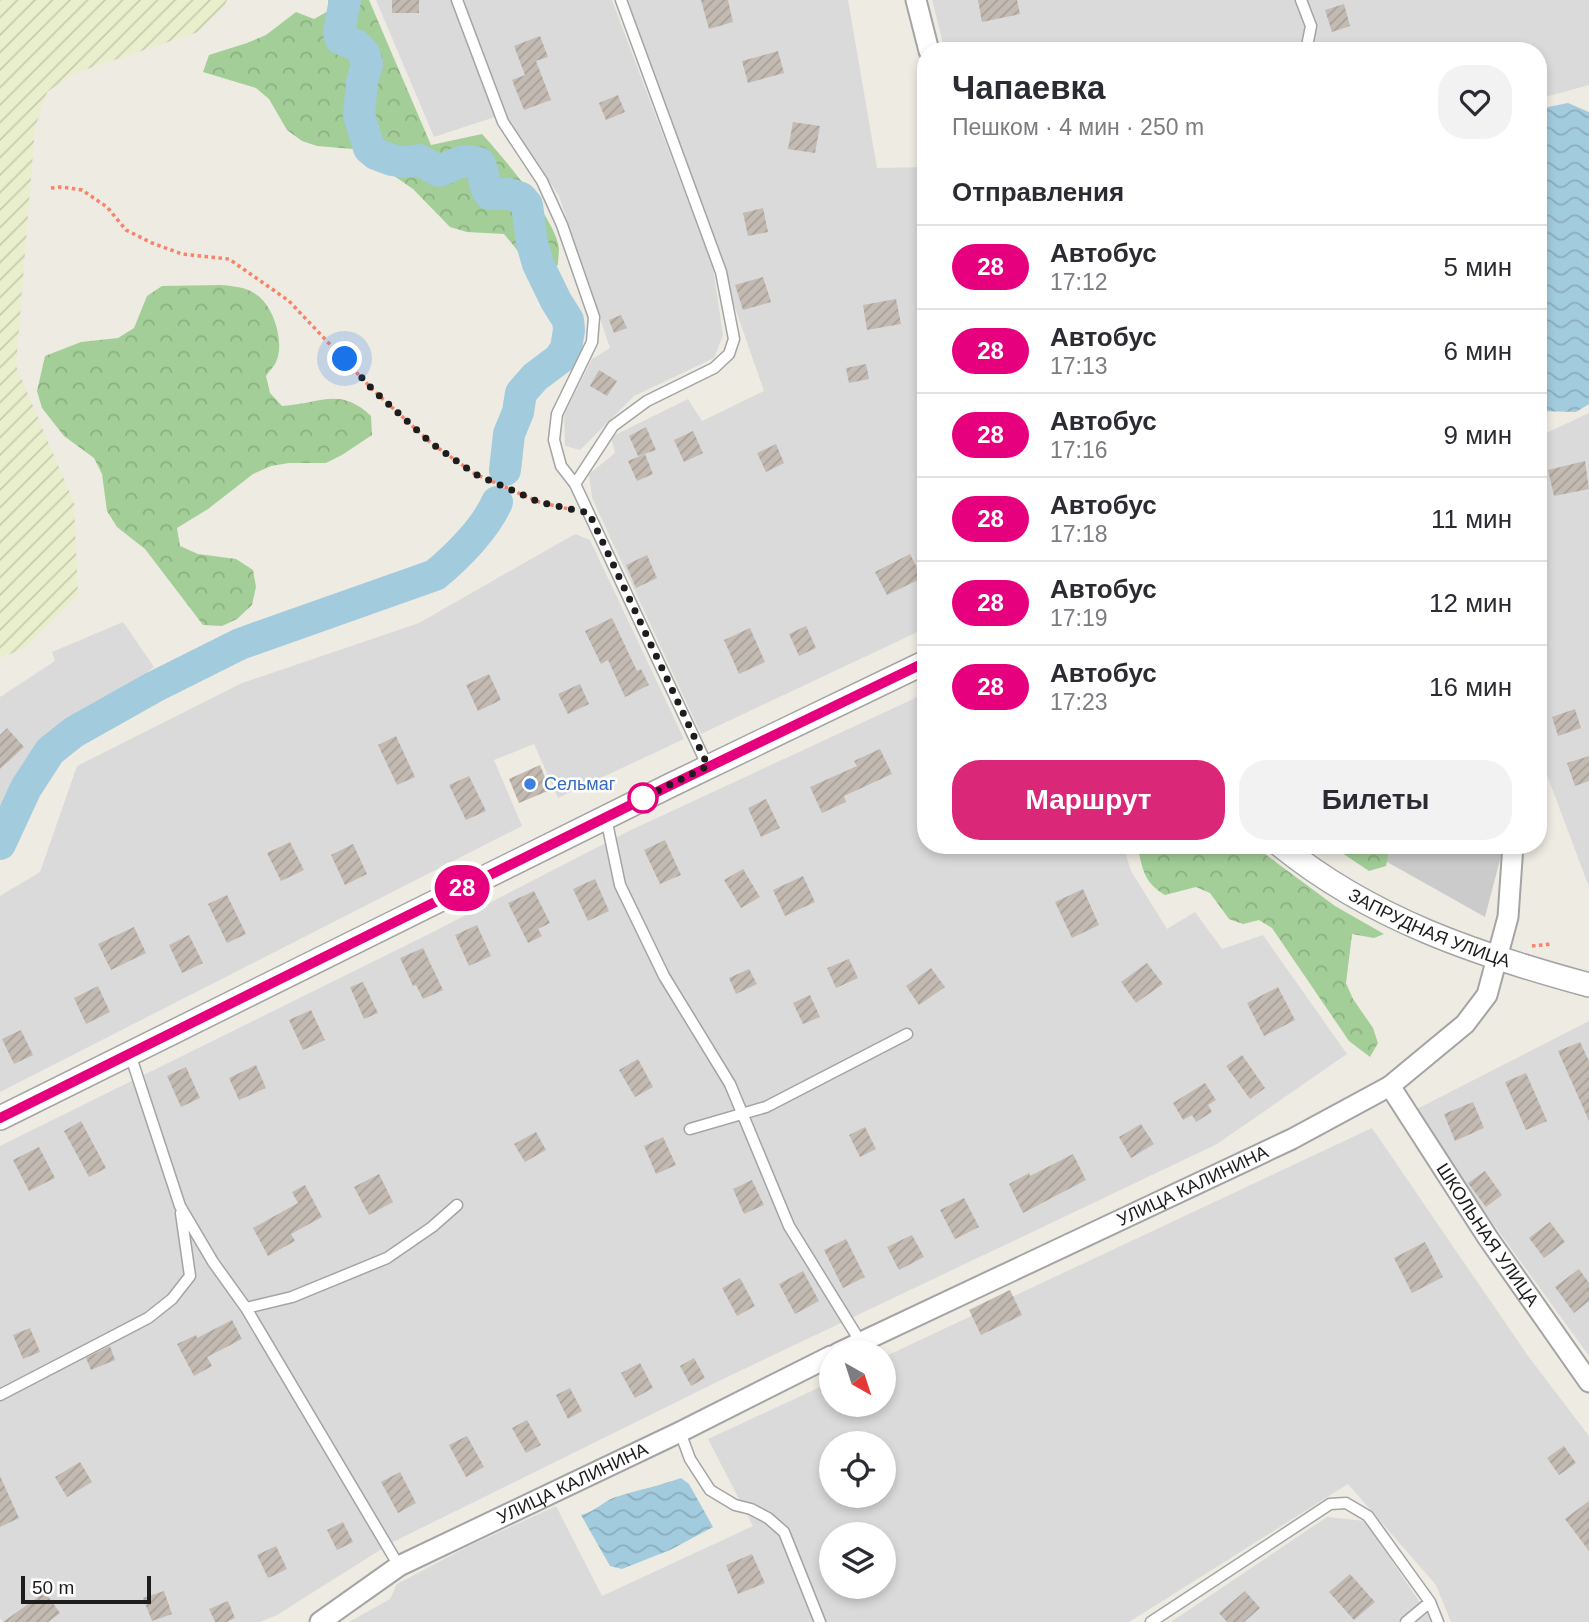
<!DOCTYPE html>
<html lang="ru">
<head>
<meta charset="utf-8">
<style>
	:root { --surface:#fff; --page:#f2f2f3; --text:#2b2b33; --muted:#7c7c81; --line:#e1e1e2; --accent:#db2777 }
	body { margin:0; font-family:Arial,sans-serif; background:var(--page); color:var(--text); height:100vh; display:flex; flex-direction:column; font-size:26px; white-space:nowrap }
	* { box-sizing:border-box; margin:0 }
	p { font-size:23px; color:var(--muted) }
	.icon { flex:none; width:38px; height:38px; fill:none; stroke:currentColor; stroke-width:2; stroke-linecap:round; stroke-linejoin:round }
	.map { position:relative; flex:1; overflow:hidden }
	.details { position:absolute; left:917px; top:42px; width:630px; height:812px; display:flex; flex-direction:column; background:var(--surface); border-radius:28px; box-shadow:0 4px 10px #0003 }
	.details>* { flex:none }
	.badge { padding:0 14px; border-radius:23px; font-size:24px; line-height:46px }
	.needle { width:46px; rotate:141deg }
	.buttons { position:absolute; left:819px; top:1340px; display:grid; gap:14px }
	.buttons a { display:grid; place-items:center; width:77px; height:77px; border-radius:50%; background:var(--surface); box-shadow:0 4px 10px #0003; font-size:35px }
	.scale { position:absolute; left:21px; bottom:18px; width:130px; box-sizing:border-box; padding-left:7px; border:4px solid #1d1d1d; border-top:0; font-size:19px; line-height:24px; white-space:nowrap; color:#1d1d1d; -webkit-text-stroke:5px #fff; paint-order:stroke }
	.you { position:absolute; width:35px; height:35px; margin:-18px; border:5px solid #fff; border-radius:50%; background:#1a73e8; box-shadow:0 0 0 10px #1a73e833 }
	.map>.badge { position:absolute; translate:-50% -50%; box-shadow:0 0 0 4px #fff }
	h2 { padding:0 35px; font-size:26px; line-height:63px }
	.round { display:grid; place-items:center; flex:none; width:74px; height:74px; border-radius:28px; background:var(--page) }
	.overview { display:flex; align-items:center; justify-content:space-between; height:119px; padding:0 35px }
	h1 { font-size:33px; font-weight:600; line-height:52px }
	.button { display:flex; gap:14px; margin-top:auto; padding:14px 35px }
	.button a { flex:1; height:80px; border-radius:28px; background:var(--accent); color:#fff; font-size:28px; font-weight:600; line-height:80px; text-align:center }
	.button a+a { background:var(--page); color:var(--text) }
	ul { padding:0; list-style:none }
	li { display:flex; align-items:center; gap:21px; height:84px; padding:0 35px; border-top:2px solid var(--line) }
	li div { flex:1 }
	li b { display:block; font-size:26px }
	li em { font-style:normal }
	li .badge { min-width:77px; font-weight:700; text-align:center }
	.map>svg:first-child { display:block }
	.residential { fill:#dbdada; fill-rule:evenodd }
	.religious { fill:#cbcbcb }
	.farmland { fill:url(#farmland-furrows) }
	.forest { fill:url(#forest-crowns) }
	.water { fill:url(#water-waves) }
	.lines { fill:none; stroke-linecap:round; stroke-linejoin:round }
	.river { stroke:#a2cbdd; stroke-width:32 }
	.building { fill:url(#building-hatch) }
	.service-casing { stroke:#a4a4a4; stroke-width:13 }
	.minor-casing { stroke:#a4a4a4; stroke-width:23 }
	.tertiary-casing { stroke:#a4a4a4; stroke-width:26 }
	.path { stroke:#fa8268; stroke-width:3.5; stroke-dasharray:3.5 3.5; stroke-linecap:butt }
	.service { stroke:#fff; stroke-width:10 }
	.minor { stroke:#fff; stroke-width:19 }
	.tertiary { stroke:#fff; stroke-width:23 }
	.line-casing { stroke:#fff; stroke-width:16 }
	.line { stroke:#e6007e; stroke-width:10 }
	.walk { stroke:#1d1d1d; stroke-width:7; stroke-dasharray:0 12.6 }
	.shop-dot { fill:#3f7fe0; stroke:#fff; stroke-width:2.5 }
	.stop-dot { fill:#fff; stroke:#e6007e; stroke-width:3.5 }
	.labels { text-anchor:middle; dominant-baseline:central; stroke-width:5; stroke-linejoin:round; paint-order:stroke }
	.shop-label { font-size:18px; fill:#366cbe; stroke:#fff; text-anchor:start }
	.street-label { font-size:18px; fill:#1d1d1d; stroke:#fff }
</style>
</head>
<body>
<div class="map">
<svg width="1589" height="1622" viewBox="0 0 1589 1622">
	<defs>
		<pattern id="farmland-furrows" width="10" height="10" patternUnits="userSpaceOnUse" patternTransform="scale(1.75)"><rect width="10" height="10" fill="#e9eecd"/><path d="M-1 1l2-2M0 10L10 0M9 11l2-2" fill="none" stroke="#c7ccb0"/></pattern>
		<pattern id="forest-crowns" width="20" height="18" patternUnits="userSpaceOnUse" patternTransform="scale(1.75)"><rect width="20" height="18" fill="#a3ce97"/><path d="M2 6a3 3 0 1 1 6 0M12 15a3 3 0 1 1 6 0" fill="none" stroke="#8cb082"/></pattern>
		<pattern id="water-waves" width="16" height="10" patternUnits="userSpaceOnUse" patternTransform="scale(1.75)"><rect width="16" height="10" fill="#a2cbdd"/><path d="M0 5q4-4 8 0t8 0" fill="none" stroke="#8baebd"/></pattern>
		<pattern id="building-hatch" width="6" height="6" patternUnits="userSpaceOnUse" patternTransform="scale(1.75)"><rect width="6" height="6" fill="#c3bab2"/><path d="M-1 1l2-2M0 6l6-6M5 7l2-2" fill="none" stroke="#a79f99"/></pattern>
	</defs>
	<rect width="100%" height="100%" fill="#eeebe3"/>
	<!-- residential -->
	<path class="residential" d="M376 0H612L713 268 723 335 714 358 634 396 580 450 565 446 564 415 592 359 610 348 559 196 504 114 434 137Z
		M628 0H848L877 168 926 167V628L701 734 592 498 589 474 615 453 611 437 688 399 702 421 764 391Z
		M932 0H1589V85L1538 99V51H945Z
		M1589 413V887L1538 751V437Z
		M575 534 590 540 684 739 558 798 534 744 494 760 522 826 0 1092V896L40 872 77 766 242 683 419 623Z
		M123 622 154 667 120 694 40 744 20 775 0 819V697L55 661 52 652Z
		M926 693V845H1123L1131 871 1167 929 1195 912 1222 949 1263 935 1347 1054 1217 1144 721 1380 391 1543 277 1615 260 1622H3L0 1618V1146L431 933 631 830Z
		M1589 1021V1356L1445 1157 1415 1110Z
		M1372 1128 1528 1356 1589 1436V1622H1451L1436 1585 1348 1484 1129 1622H349L390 1599 397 1584 469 1546 556 1506 602 1596 753 1526 708 1439 831 1382V1405H884V1357ZM831 1444H884V1496H831ZM831 1535H884V1587H831Z
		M1327 1517 1365 1521 1433 1622H1171Z"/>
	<!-- religious -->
	<path class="religious" d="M1357 845H1500L1501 856 1485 917Z"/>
	<!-- farmland -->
	<path class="farmland" d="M0 0H227L225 5 198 32 75 73 47 92 35 128 16 366 74 503 78 595 25 648 0 658Z"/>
	<!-- forest -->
	<path class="forest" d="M328 0H369L431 145 482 134C503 157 555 218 559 248 559 253 558 260 558 265L541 271 527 262 504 234 467 232 450 227 413 189 384 169 372 156 353 149 317 146 302 141 287 130 269 99 256 88 203 72 209 55 247 43 266 35 296 12 314 19 330 10Z
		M220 285C232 286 247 287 257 295 274 307 285 343 276 362 274 367 269 371 266 376L270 393 282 406C320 404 339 386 371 416L372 435 342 455 326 463H289L271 466 253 474 208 509 177 528 180 546 198 554 236 559 253 570 256 587 252 605 237 619 222 626 203 625 145 549 117 527 107 511 102 474 94 458 64 436 42 408 37 391 45 356 81 342 118 338 134 328 147 296 162 286Z
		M1137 845H1253L1335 906 1384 934 1374 938 1352 934 1346 983 1353 999 1373 1028 1378 1043 1370 1057 1349 1041 1272 928 1259 920 1243 924 1229 919 1210 893 1196 887 1165 895C1143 882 1143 869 1137 845Z
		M1330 845H1390L1386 866 1369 871Z"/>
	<!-- water -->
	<path class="water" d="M1568 103 1589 112V404L1576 412 1538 411V109Z
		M681 1478 689 1484 713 1527 670 1550 622 1569 610 1566 581 1515C595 1512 603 1501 616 1497 637 1490 659 1486 681 1478Z"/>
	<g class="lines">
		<!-- river -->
		<path class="river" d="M345 0 339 32 341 39 356 45 364 53 367 64 362 82 359 115 369 148 376 154 392 160 406 162 419 160 439 171C456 165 459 158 479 163 486 174 482 185 490 194H509L521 198 527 205 532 243 538 264 556 301 568 320 569 330 566 349 559 359 535 377 521 393 518 412 509 434 505 470
			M0 844 26 788 50 751 74 732 154 687 240 644 435 575C457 557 486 528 497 502"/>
	</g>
	<!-- building -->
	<path class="building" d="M392 0H419V13H392Z
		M701 0H728L733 22 709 29Z
		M978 0H1017L1020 14 982 22Z
		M1344 4 1350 26 1332 32 1325 10Z
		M540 36 548 57 536 61 551 100 524 110 512 80 525 75 514 46Z
		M778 51 784 73 748 83 742 61Z
		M618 95 625 112 606 120 599 103Z
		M793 122 820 126 815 153 788 149Z
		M763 208 768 232 748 236 743 213Z
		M763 277 771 302 743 310 735 285Z
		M896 299 901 324 867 330 863 305Z
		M621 315 627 328 614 333 609 320Z
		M866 364 869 379 849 383 846 368Z
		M599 370 617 381 607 396 590 386Z
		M646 427 656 450 638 456 629 436Z
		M693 431 703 453 684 462 674 440Z
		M776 444 784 463 766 472 757 453Z
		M645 454 653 474 637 481 628 461Z
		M1585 461 1589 489 1554 496 1548 470Z
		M910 554 922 578 887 595 875 572Z
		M647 555 657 578 636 588 626 565Z
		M612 618 637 671 641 669 649 685 625 697 608 660 601 664 585 631Z
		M806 626 816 648 799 656 789 634Z
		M750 628 765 662 739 674 724 640Z
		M489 674 501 700 478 711 466 685Z
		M580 684 589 704 568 714 558 694Z
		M1575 709 1581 728 1558 736 1552 717Z
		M7 728 24 747 0 769V735Z
		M396 736 415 777 397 785 378 745Z
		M880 749 892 774 844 796 846 802 822 813 810 787 857 766 854 761Z
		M1589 756V781L1575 786 1567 763Z
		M540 765 550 790 519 803 509 779Z
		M469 776 486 811 466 820 449 785Z
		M766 799 780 828 761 837 748 808Z
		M665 840 681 875 660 884 644 850Z
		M290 842 304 870 281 881 267 853Z
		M353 844 367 874 345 885 331 855Z
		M743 869 760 897 741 908 724 880Z
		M803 876 815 902 785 916 773 890Z
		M595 879 609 911 588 921 573 889Z
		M1083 889 1099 925 1072 938 1055 902Z
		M534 891 550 923 538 929 542 936 528 943 508 903Z
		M227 895 246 934 227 943 208 904Z
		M477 925 491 956 469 966 455 935Z
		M134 927 146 953 111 970 98 944Z
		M189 935 203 963 182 973 169 945Z
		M423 948 443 990 423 999 416 985 413 986 400 958Z
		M849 959 858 978 836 988 827 968Z
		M1147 963 1163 984 1136 1003 1121 982Z
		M931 968 945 987 919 1005 906 986Z
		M749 969 757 984 736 994 729 978Z
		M363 982 378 1013 364 1019 350 987Z
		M98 986 110 1012 86 1024 74 998Z
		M1278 987 1295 1020 1264 1036 1247 1003Z
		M810 995 820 1017 803 1024 793 1003Z
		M311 1010 325 1040 303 1050 289 1020Z
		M21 1030 33 1055 14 1064 2 1039Z
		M1580 1042 1589 1061V1121L1558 1051Z
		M1242 1055 1265 1088 1250 1099 1226 1066Z
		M638 1059 653 1087 635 1097 619 1070Z
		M256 1065 266 1088 239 1100 229 1078Z
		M186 1067 200 1098 181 1107 167 1076Z
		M1526 1073 1547 1121 1526 1130 1505 1082Z
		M1205 1083 1216 1100 1208 1105 1212 1112 1196 1122 1192 1115 1183 1120 1173 1103Z
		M1473 1102 1484 1128 1455 1141 1444 1114Z
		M81 1121 106 1168 89 1177 64 1131Z
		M1141 1124 1154 1144 1131 1158 1119 1137Z
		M865 1127 876 1149 860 1157 849 1135Z
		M536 1132 546 1150 525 1162 514 1144Z
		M663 1137 676 1165 656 1174 644 1146Z
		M39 1147 55 1178 29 1191 13 1160Z
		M1073 1154 1086 1180 1023 1213 1009 1184 1029 1173 1030 1176Z
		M1485 1171 1502 1195 1486 1207 1468 1183Z
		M379 1174 393 1202 369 1215 354 1187Z
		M752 1180 764 1205 744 1214 733 1189Z
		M305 1185 322 1217 291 1234 295 1241 268 1256 253 1228 298 1203 292 1192Z
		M964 1198 979 1227 955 1239 940 1210Z
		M1550 1222 1565 1242 1544 1258 1529 1238Z
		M912 1235 924 1257 899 1270 887 1247Z
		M846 1239 865 1277 843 1288 824 1250Z
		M1425 1242 1443 1277 1412 1293 1394 1258Z
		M1579 1269 1589 1283V1301L1574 1313 1555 1287Z
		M803 1271 819 1301 795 1314 779 1284Z
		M740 1278 755 1306 737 1316 722 1288Z
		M1010 1290 1022 1315 981 1335 969 1310Z
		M232 1320 242 1339 207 1357 212 1366 194 1376 177 1344 196 1335 197 1338Z
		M30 1328 40 1352 23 1359 13 1335Z
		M110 1346 115 1360 91 1370 86 1358Z
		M694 1358 705 1378 691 1386 680 1366Z
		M640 1363 653 1388 635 1398 621 1373Z
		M570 1388 582 1411 568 1419 556 1395Z
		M527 1420 541 1445 526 1453 512 1428Z
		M467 1436 484 1467 466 1477 449 1445Z
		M1564 1446 1576 1463 1559 1475 1547 1458Z
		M80 1462 92 1482 67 1497 55 1477Z
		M400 1472 416 1503 398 1513 381 1482Z
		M0 1476 19 1518 0 1527Z
		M1589 1501V1551L1565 1519Z
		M343 1522 353 1542 337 1550 327 1530Z
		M276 1546 287 1569 268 1578 257 1555Z
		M752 1554 765 1583 738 1594 726 1565Z
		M1350 1574 1375 1602 1354 1620 1329 1592Z
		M164 1591 172 1614 152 1621 143 1598Z
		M1245 1591 1260 1608 1244 1622H1227L1219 1613Z
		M45 1592 60 1613 48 1622H3Z
		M228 1601 235 1618 226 1622H215L209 1609Z"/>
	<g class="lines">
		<defs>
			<path id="service" d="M457 0 503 122 542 181 562 225 594 317 592 342 557 414 554 440 561 466 575 484 708 767
				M1301 0 1311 26 1306 51
				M575 484 613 426 647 401 714 368 729 354 734 339 721 272 621 0
				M606 818 620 885 664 976 730 1084 789 1226 860 1341
				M130 1054 180 1206 213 1262 246 1308 399 1566
				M690 1129 766 1107 907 1034
				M246 1308 292 1297 387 1258 432 1227 457 1205
				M0 1395 148 1318 172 1299 190 1276 181 1213
				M680 1432 690 1459 710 1490 735 1505 751 1509 768 1518 784 1532 820 1622
				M1151 1622 1330 1504 1346 1503 1368 1516 1430 1602 1438 1622
				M1406 1622 1430 1602"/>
			<g id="minor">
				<path d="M916 0 929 51"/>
				<path id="s1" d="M1390 1086 1488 1238 1589 1382"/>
				<path id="s2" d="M838 1353 1292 1139 1390 1086 1465 1024 1487 995 1508 917 1513 845"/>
				<path id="s3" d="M320 1622 399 1566 680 1432 831 1356"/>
			</g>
			<g id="tertiary">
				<path id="s4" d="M1280 845C1371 919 1478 955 1589 985"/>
				<path d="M0 1118 671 785 926 662"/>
			</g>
		</defs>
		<!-- service casing -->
		<use href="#service" class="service-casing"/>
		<!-- minor casing -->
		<use href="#minor" class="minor-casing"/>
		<!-- tertiary casing -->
		<use href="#tertiary" class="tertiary-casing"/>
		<!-- path -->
		<path class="path" d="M51 188 61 187 82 190 107 207 126 230 152 243 182 254 229 259 289 301 373 390 431 443 475 474 539 502 573 510
			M1532 946 1551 944"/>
		<!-- service -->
		<use href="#service" class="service"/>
		<!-- minor -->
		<use href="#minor" class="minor"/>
		<!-- tertiary -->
		<use href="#tertiary" class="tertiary"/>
	</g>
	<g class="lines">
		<defs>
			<path id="line" d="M0 1118 671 785 926 662"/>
		</defs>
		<!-- line casing -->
		<use href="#line" class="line-casing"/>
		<!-- line -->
		<use href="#line" class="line"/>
		<!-- walk -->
		<path class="walk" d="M345 359 373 390 431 443 475 474 539 502 589 513 708 766 643 798"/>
	</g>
	<!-- markers -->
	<circle class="shop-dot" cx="530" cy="784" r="7"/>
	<circle class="stop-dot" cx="643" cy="798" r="14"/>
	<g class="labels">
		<!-- shop labels -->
		<g class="shop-label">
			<text x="544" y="784">Сельмаг</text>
		</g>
		<!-- street labels -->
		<g class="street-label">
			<text stroke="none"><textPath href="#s4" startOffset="172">ЗАПРУДНАЯ УЛИЦА</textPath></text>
			<text stroke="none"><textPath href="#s2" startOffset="392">УЛИЦА КАЛИНИНА</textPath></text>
			<text stroke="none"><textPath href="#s1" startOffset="178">ШКОЛЬНАЯ УЛИЦА</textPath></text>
			<text stroke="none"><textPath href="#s3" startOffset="289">УЛИЦА КАЛИНИНА</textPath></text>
		</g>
	</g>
</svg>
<div class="buttons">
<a><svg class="needle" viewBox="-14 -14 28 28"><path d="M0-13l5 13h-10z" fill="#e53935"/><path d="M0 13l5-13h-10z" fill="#7c7c81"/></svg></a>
<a><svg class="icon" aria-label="locate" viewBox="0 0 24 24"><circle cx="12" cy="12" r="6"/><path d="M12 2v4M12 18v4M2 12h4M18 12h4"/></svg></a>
<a><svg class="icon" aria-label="layers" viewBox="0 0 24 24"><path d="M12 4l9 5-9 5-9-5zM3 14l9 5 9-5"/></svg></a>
</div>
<div class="scale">50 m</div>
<div class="you" style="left:345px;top:359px"></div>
<b class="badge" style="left:462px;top:888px;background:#e6007e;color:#fff">28</b>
<section class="details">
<div class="overview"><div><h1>Чапаевка</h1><p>Пешком · 4 мин · 250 m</p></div><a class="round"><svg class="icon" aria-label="heart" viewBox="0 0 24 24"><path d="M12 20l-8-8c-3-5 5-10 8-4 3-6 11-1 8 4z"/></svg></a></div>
<h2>Отправления</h2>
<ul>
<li><span class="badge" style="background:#e6007e;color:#fff">28</span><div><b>Автобус</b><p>17:12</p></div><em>5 мин</em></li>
<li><span class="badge" style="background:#e6007e;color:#fff">28</span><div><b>Автобус</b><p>17:13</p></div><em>6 мин</em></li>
<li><span class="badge" style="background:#e6007e;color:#fff">28</span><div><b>Автобус</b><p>17:16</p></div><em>9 мин</em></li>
<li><span class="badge" style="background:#e6007e;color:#fff">28</span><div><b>Автобус</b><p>17:18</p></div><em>11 мин</em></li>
<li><span class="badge" style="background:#e6007e;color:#fff">28</span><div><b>Автобус</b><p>17:19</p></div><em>12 мин</em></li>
<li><span class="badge" style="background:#e6007e;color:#fff">28</span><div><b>Автобус</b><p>17:23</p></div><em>16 мин</em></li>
</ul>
<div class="button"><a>Маршрут</a><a>Билеты</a></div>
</section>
</div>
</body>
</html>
